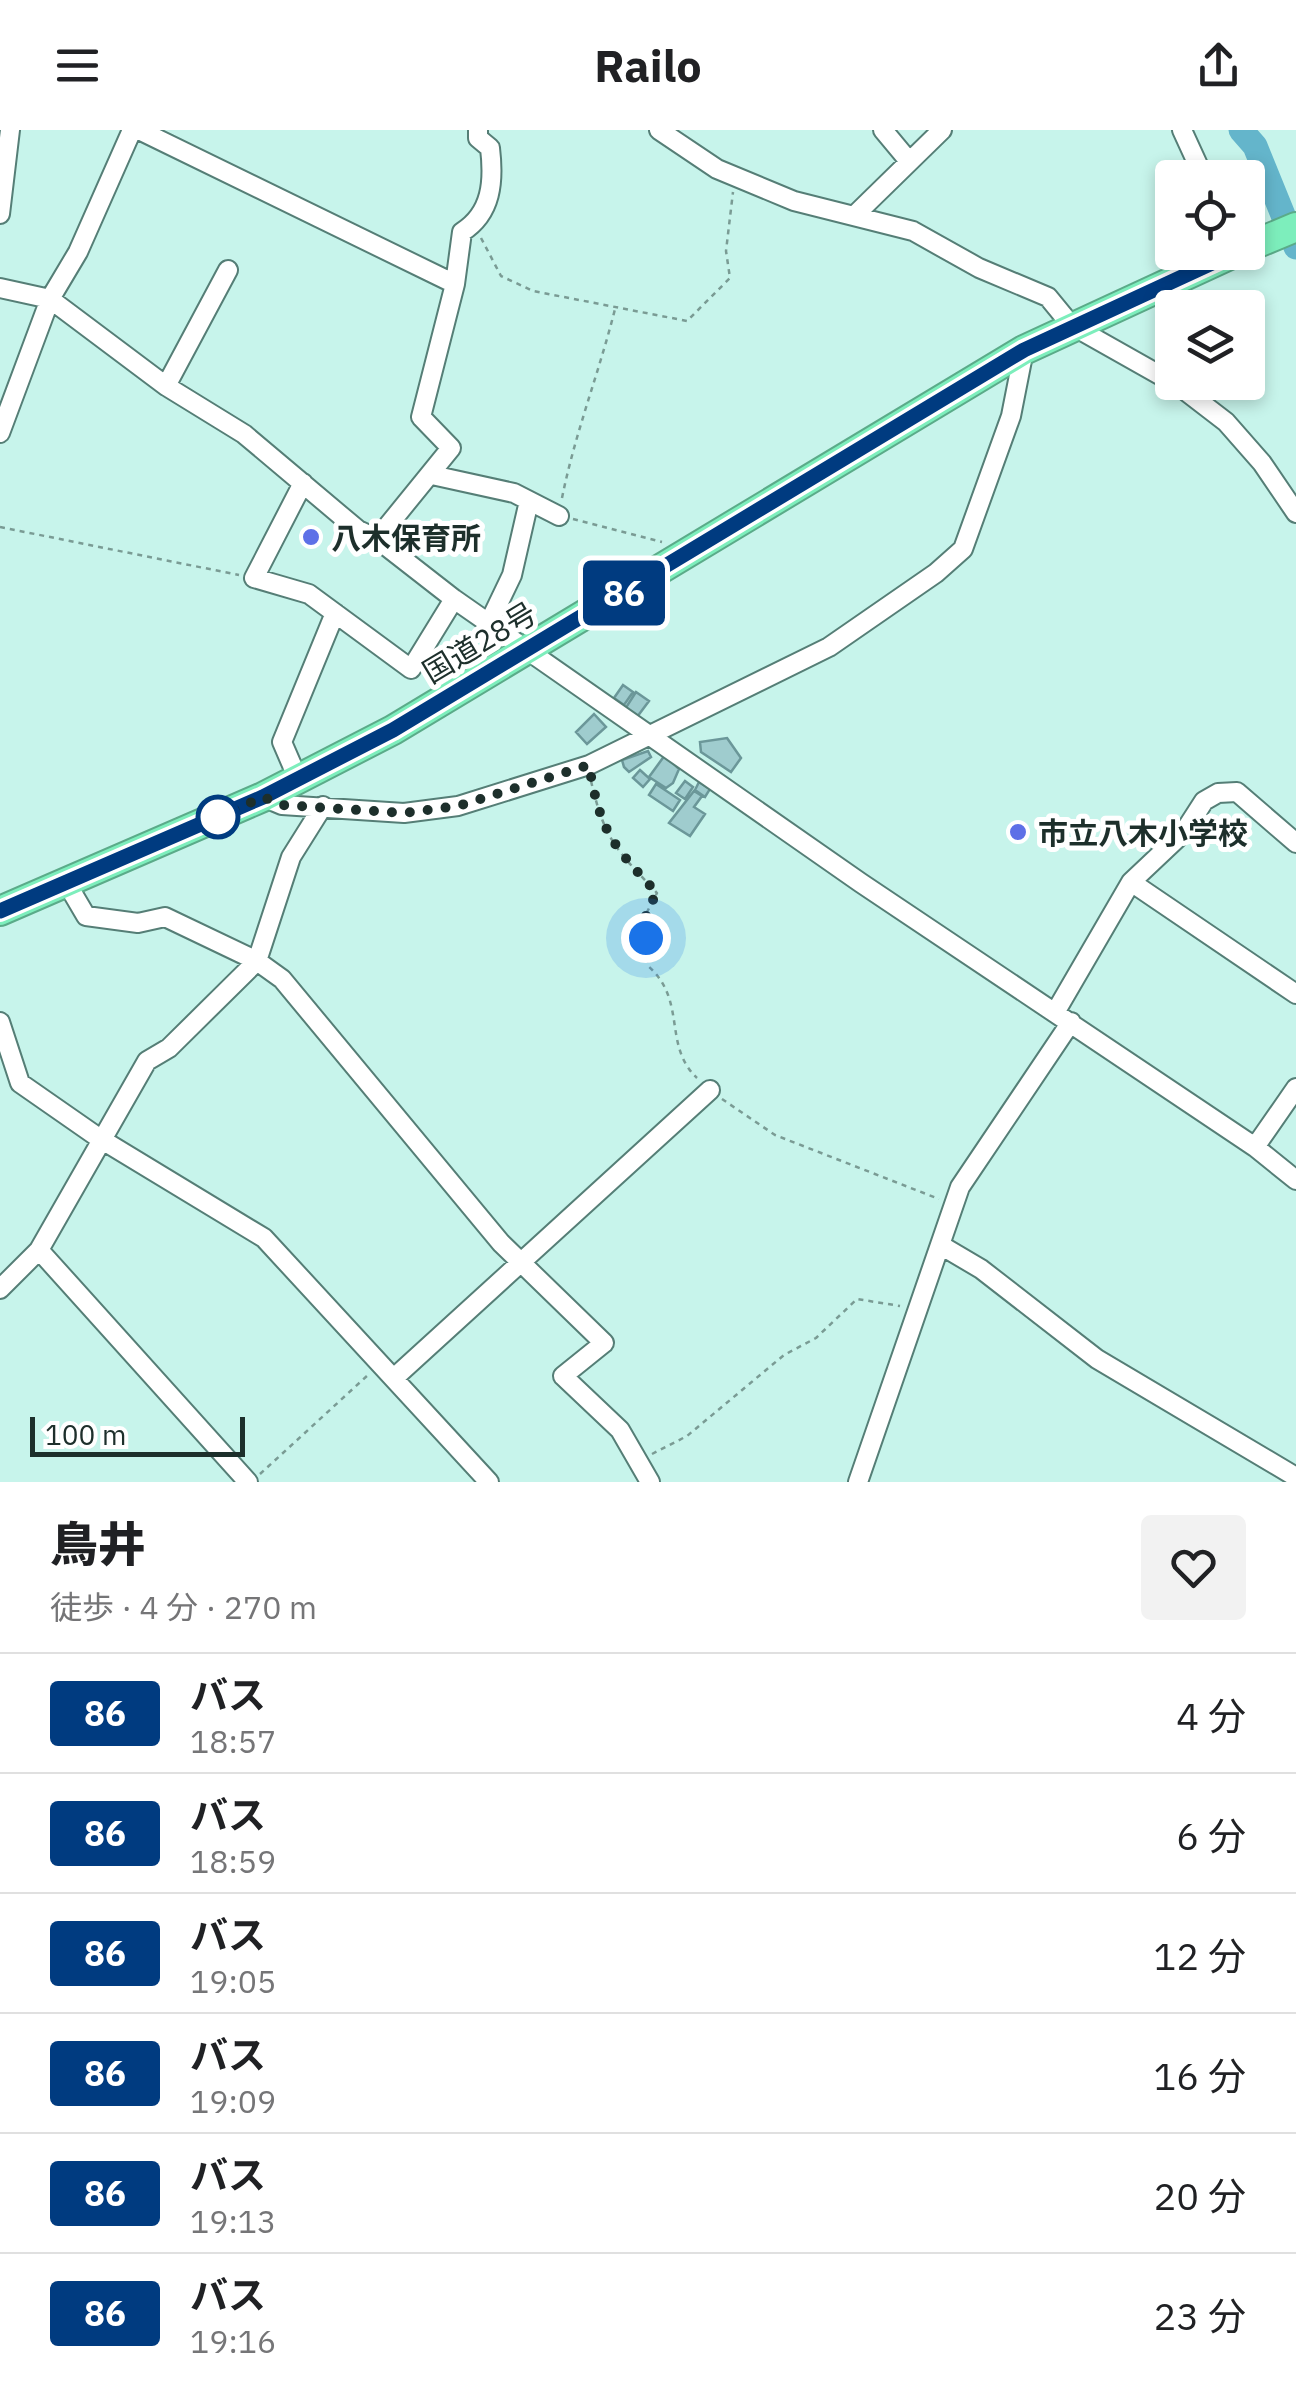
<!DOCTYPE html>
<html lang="ja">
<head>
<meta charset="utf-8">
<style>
	:root { --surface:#fff; --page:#f2f2f2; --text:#202124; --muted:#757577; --line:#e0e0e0 }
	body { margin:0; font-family:"IBM Plex Sans","Noto Sans JP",sans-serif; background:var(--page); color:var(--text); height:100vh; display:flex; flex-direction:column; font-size:38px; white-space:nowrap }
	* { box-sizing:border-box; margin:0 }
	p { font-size:32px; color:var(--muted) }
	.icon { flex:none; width:55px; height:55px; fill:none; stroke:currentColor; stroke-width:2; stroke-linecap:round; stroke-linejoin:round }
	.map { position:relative; height:1352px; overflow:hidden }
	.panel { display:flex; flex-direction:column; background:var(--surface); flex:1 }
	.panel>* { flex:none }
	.badge { padding:0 20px; border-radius:8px; font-size:35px; line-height:65px }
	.tools { position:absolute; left:1155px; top:30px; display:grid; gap:20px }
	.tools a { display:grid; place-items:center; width:110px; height:110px; border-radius:10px; background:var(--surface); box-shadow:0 5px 15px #0003; font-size:50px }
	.scale { position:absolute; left:30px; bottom:25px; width:215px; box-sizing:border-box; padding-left:10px; border:5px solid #1d2f2b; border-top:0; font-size:28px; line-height:35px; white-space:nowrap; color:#1d2f2b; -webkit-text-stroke:8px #fff; paint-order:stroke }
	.you { position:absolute; width:50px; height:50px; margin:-25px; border:8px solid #fff; border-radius:50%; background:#1a73e8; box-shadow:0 0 0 15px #1a73e833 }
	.map>.badge { position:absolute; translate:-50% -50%; box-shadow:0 0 0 5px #fff }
	.round { display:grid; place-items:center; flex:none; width:105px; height:105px; border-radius:10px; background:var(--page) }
	.head { display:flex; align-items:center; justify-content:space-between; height:170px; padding:0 50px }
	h1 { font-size:48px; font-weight:800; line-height:75px }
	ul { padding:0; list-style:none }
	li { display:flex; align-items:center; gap:30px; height:120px; padding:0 50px; border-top:2px solid var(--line) }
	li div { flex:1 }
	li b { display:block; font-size:38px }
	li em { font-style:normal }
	li .badge { min-width:110px; font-weight:700; text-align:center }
	header { display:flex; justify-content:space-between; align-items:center; height:130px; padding:0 50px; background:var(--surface); font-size:45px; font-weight:800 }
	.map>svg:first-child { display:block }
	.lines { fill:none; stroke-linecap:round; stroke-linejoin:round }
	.river { stroke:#64b5cb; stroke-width:25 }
	.building { fill:#9fccce; stroke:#6b9799; stroke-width:2.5 }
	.minor-casing { stroke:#557e76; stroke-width:22 }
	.highway-casing { stroke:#5bab89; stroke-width:32 }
	.path { stroke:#7a9b94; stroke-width:2.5; stroke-dasharray:5 5; stroke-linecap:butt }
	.minor { stroke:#fff; stroke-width:18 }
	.highway { stroke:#7deebc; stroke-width:28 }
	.line-casing { stroke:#fff; stroke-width:22 }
	.line { stroke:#003b80; stroke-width:15 }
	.walk { stroke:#1d2f2b; stroke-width:10; stroke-dasharray:0 18 }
	.poi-dot { fill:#5d70e7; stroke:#fff; stroke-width:4 }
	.stop-dot { fill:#fff; stroke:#003b80; stroke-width:5 }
	.labels { text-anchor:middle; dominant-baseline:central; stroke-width:10; stroke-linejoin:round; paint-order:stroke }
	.poi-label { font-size:30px; font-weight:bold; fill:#1d2f2b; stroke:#fff; text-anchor:start }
	.street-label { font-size:30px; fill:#1d2f2b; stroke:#fff }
</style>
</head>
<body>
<header><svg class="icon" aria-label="menu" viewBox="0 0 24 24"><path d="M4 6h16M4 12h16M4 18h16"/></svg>Railo<svg class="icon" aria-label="share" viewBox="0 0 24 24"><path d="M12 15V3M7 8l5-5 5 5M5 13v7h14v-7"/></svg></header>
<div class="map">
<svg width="1296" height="1352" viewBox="0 0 1296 1352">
	<rect width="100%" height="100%" fill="#c7f4eb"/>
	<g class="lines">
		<!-- river -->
		<path class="river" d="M1241 0 1255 16 1296 117"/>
	</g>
	<!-- building -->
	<path class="building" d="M623 555 633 562 624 575 614 568Z
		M636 562 649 571 637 587 625 579Z
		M594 584 606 597 587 614 576 602Z
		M727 608 741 628 731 642 701 622 700 612Z
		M648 621 651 627 629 642 624 637 622 630Z
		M665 625 679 639 673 653 666 658 649 647Z
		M640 640 650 649 643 657 633 648Z
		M685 651 693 657 685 669 676 663Z
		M699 652 710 659 705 667 695 660Z
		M656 654 680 670 673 681 649 665Z
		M694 661 702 666 694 677 705 684 690 706 669 693Z"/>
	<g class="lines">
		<defs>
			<path id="minor" d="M139 0 455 154
				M659 0 717 39 794 71 913 101 979 138 1048 167 1071 195 1172 252
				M883 0 908 30
				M1182 0 1204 48
				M0 84 10 0
				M855 85 942 0
				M0 158 50 169 166 256 244 304 358 400 377 409 454 469 861 753 1255 1017 1296 1050
				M1174 252 1226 292 1262 333 1296 383
				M166 256 228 140
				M0 303 50 169 78 122 132 0
				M432 345 514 363 559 386
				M303 353 254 448 309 464 411 539 454 469
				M377 409 451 318 421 287 455 154 462 102C492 83 494 51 490 18L478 8V0
				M489 493 512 445 529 371
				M298 649 282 612 335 483
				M263 667 282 675 404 683 458 676 589 635 829 517 936 443 963 419 1011 286 1024 220
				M66 752 86 786 138 793 165 787 257 831 282 849 501 1113 604 1213 563 1246 620 1300 650 1352
				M1131 752 1296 864
				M1056 881 1131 752 1184 702 1204 671 1218 663 1237 662 1296 713
				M0 892 20 953 99 1008 264 1108 489 1352
				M1255 1017 1296 958
				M942 1116 981 1139 1097 1229 1296 1347
				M39 1120 248 1352
				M0 1159 39 1120 147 931 169 918 257 831 291 727 323 676
				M394 1248 710 960
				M858 1352 960 1057 1071 892"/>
			<path id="highway" d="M1248 117 1296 97
				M0 781 263 667 393 600 1024 220 1236 122"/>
		</defs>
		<!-- minor casing -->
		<use href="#minor" class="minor-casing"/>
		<!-- highway casing -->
		<use href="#highway" class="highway-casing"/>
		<!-- path -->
		<path class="path" d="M481 108 501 146 533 161 687 191 730 148 726 121 733 62
			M562 368C575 303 599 243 615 179
			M573 389 662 412
			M0 397 239 445
			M591 651C605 711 616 719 657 763L647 782V835C688 870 662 915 697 948
			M722 969 775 1005 939 1069
			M652 1324 687 1306 784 1225 816 1208 857 1169 900 1176
			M260 1344 368 1245"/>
		<!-- minor -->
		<use href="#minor" class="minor"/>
		<!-- highway -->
		<use href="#highway" class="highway"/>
	</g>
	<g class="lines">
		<defs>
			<path id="line" d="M0 781 263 667 393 600 1024 220 1236 122"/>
		</defs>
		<!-- line casing -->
		<use href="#line" class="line-casing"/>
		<!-- line -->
		<use href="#line" class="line"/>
		<!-- walk -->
		<path class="walk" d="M218 687 263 667 282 675 404 683 458 676 589 635C600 701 612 715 657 763L646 782V808"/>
	</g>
	<!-- markers -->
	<g class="poi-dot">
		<circle cx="311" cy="407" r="10"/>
		<circle cx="1018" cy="702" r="10"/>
	</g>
	<circle class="stop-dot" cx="218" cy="687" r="20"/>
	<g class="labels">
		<!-- poi labels -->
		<g class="poi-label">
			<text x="331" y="407">八木保育所</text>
			<text x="1038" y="702">市立八木小学校</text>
		</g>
		<!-- street labels -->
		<g class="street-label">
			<text transform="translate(479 512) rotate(-31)">国道28号</text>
		</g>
	</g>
</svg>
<div class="tools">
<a><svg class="icon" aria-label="locate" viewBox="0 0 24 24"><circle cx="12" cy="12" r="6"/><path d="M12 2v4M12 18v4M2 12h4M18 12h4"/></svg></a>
<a><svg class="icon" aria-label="layers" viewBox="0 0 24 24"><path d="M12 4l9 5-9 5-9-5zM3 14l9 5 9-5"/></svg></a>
</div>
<div class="scale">100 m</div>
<div class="you" style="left:646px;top:808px"></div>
<b class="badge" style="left:624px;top:463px;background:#003b80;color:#fff">86</b>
</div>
<section class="panel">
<div class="head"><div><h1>鳥井</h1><p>徒歩 · 4 分 · 270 m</p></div><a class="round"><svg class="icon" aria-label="heart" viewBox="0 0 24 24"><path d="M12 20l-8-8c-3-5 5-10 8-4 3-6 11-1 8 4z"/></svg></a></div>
<ul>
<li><span class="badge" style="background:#003b80;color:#fff">86</span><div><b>バス</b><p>18:57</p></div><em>4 分</em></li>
<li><span class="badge" style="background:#003b80;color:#fff">86</span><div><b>バス</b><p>18:59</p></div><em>6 分</em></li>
<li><span class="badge" style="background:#003b80;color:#fff">86</span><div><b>バス</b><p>19:05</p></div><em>12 分</em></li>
<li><span class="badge" style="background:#003b80;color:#fff">86</span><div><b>バス</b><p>19:09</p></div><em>16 分</em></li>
<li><span class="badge" style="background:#003b80;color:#fff">86</span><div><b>バス</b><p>19:13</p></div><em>20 分</em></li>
<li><span class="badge" style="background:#003b80;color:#fff">86</span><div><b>バス</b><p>19:16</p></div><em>23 分</em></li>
</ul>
</section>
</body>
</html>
